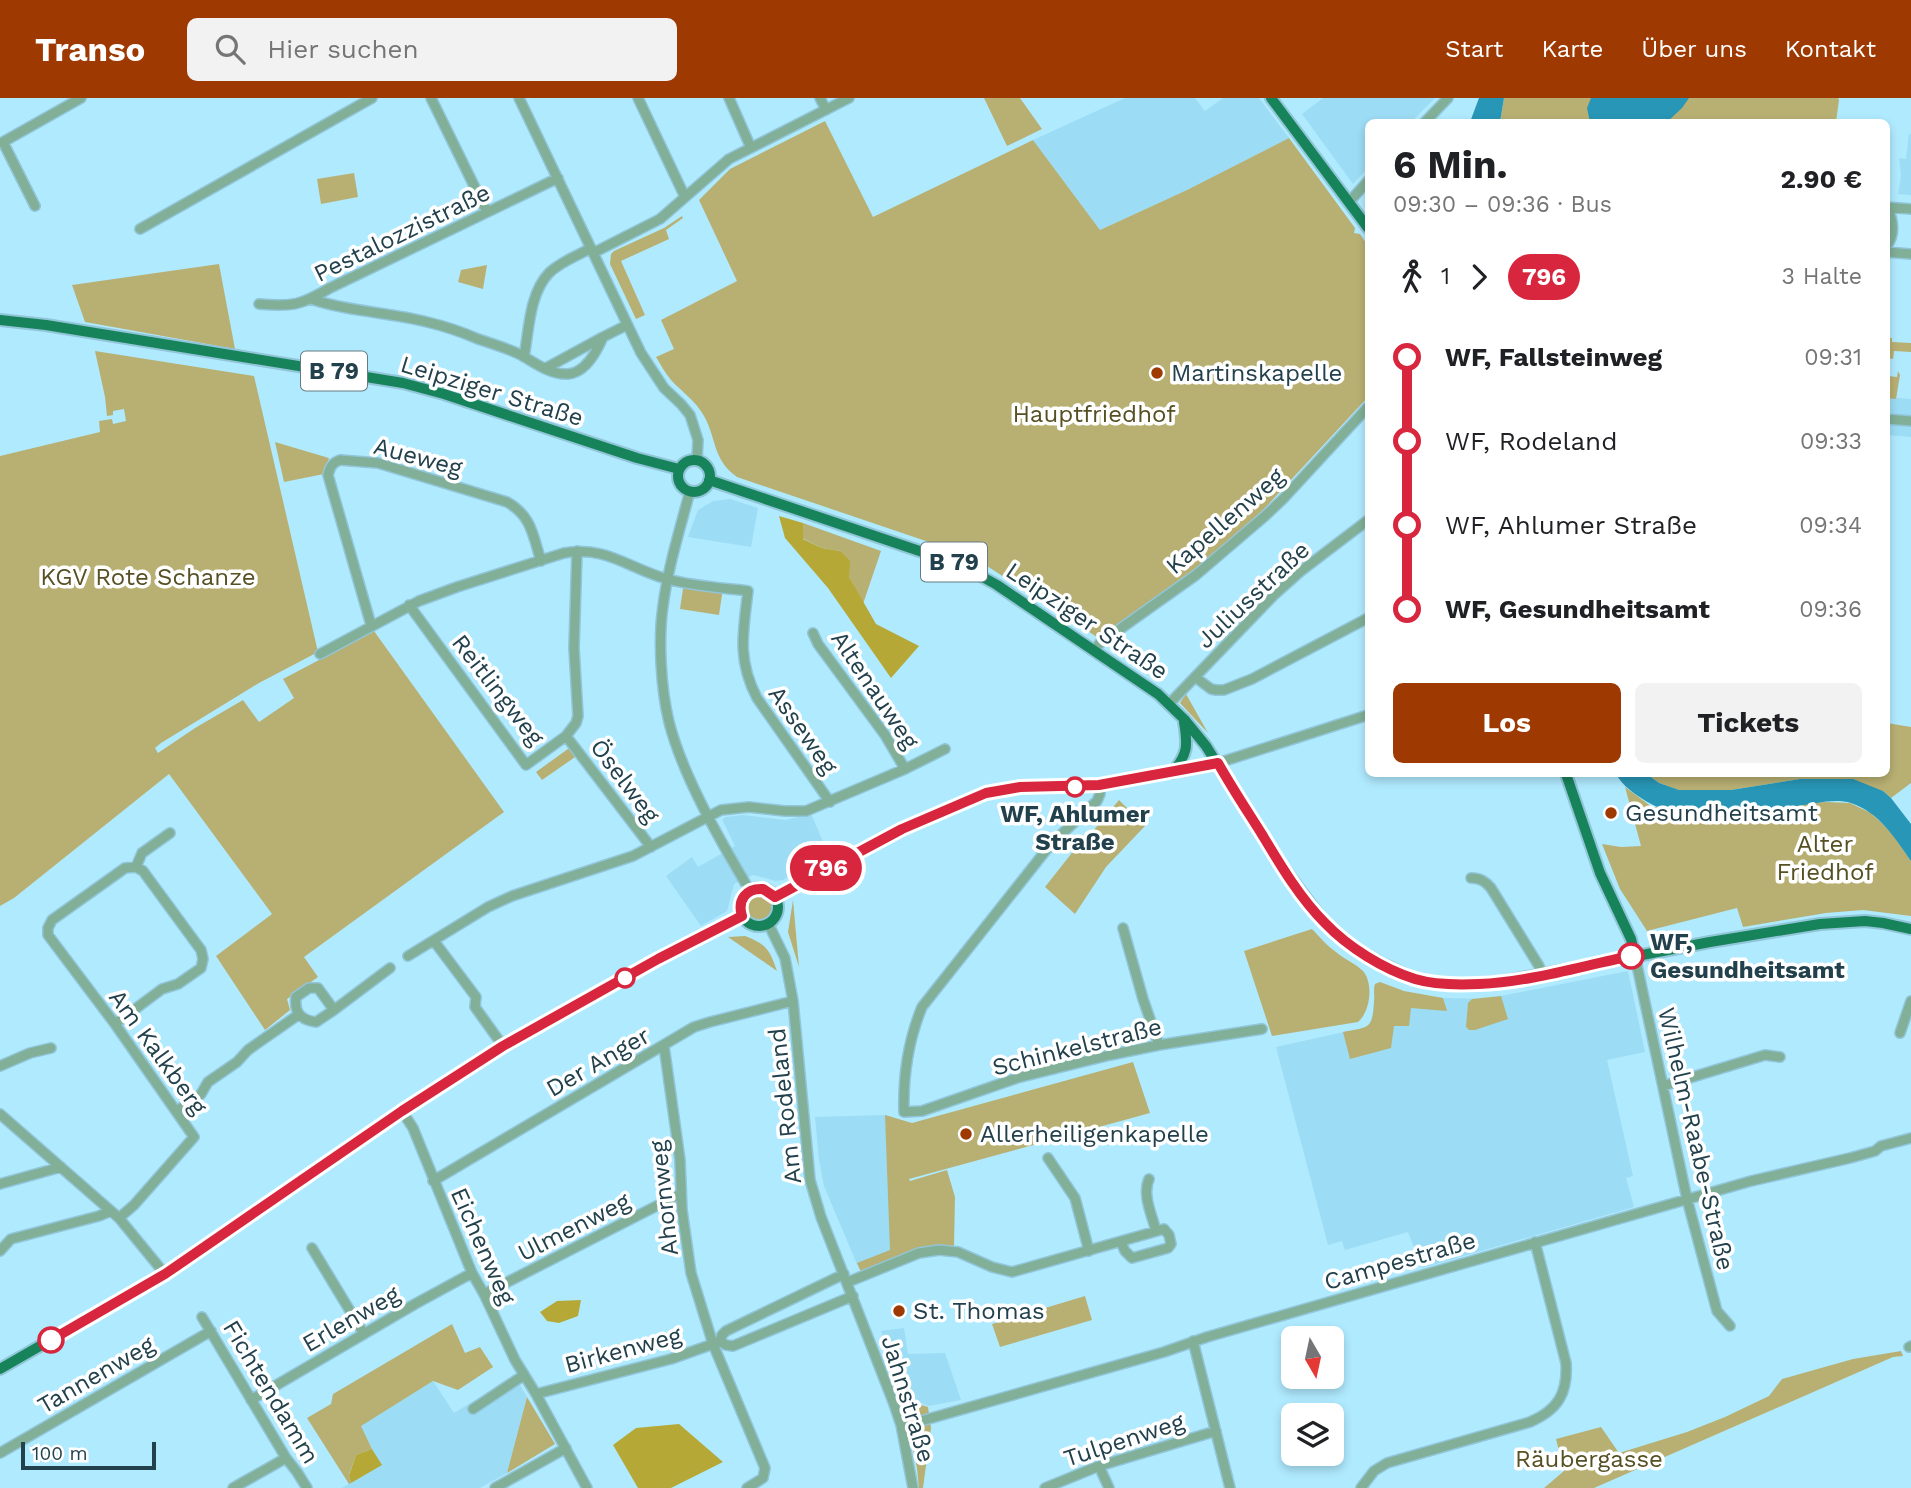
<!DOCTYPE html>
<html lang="de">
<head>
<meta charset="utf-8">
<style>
	:root { --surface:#fff; --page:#f2f2f2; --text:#202124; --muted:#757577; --accent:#9d3901 }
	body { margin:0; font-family:"Work Sans",sans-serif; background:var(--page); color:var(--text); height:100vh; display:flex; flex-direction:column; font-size:26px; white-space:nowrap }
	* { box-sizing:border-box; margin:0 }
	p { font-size:23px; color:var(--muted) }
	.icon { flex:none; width:38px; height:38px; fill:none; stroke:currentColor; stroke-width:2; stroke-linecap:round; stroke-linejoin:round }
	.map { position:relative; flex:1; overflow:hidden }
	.sheet { position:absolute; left:1365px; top:21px; width:525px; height:658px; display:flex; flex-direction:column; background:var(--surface); border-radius:10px; box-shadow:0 4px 10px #0003 }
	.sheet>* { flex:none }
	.badge { padding:0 14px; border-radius:23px; font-size:24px; line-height:46px }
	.needle { width:46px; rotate:171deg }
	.tools { position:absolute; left:1281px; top:1228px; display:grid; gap:14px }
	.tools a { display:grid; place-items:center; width:63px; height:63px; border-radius:10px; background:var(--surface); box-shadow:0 4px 10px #0003; font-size:35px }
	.scale { position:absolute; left:21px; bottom:18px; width:135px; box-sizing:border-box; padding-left:7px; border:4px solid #23414c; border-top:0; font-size:19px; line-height:24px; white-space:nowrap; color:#23414c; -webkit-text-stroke:5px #fff; paint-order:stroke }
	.map>.badge { position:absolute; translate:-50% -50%; box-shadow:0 0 0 4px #fff }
	.legs { display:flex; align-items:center; gap:10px; height:77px; padding:0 28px; font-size:23px }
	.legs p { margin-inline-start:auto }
	.overview { display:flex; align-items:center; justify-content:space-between; height:119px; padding:0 28px }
	h1 { font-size:38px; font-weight:700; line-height:52px }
	.cta { display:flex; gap:14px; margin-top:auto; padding:14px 28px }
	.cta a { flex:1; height:80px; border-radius:10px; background:var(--accent); color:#fff; font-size:28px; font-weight:700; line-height:80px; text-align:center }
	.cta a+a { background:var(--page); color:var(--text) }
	ul { padding:0 28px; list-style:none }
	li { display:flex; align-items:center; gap:24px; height:84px; font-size:26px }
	li i { display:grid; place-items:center; width:10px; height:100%; margin:0 9px; background:currentColor }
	li i::after { content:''; width:18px; height:18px; margin:-9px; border:5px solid; border-radius:50%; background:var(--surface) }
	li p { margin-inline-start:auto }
	li:first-child i { background:linear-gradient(#0000 50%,currentColor 0) }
	li:last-child i { background:linear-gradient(currentColor 50%,#0000 0) }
	header { display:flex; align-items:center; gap:42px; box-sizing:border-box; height:98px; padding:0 35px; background:var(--accent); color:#fff }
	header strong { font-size:33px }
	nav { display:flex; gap:38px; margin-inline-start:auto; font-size:24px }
	.search { width:490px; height:63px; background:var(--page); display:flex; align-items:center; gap:18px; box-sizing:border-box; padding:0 24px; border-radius:10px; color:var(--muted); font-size:26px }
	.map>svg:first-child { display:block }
	.built { fill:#9cdcf4 }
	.green { fill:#b8b073 }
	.forest { fill:#b6a836 }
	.water { fill:#2896b6 }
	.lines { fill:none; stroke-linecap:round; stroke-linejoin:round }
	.minor-casing { stroke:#91c5d8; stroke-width:12 }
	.major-casing { stroke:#91c5d8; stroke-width:14 }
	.minor { stroke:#81af97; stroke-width:9 }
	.major { stroke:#17835b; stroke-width:10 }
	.line-1-casing { stroke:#fff; stroke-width:16 }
	.line-1 { stroke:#d7263d; stroke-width:10 }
	.poi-dot { fill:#9d3901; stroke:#fff; stroke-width:2.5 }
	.stop-1-dot { fill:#fff; stroke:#d7263d; stroke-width:3.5 }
	.labels { text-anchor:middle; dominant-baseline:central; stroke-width:7; stroke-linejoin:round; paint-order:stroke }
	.shield { fill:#fff; stroke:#657a82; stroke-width:2 }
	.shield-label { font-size:23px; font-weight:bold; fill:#23414c }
	.street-label { font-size:24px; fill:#23414c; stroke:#fff }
	.poi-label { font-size:24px; fill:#23414c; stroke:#fff; text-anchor:start }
	.park-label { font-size:24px; fill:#565023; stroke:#fff }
	.stop-label { font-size:24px; font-weight:bold; fill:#23414c; stroke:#fff }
</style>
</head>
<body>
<header>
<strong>Transo</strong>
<div class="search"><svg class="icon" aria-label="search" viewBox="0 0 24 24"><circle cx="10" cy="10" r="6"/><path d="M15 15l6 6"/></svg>Hier suchen</div>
<nav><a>Start</a><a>Karte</a><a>Über uns</a><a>Kontakt</a></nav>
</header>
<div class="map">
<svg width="1911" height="1390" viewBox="0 0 1911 1390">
	<rect width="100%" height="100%" fill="#b0eaff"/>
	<!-- built -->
	<path class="built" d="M1125 0H1195L1205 13 1223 0H1259L1289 40 1187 92 1100 132 1033 42Z
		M1323 0H1435L1411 24H1368V70L1353 86 1302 16Z
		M1909 36H1911V97L1898 96 1901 78 1899 60 1906 61Z
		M1886 299 1911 301V339L1887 337Z
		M730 401 758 410 751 449 688 439 698 412 713 403Z
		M811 716 828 755 783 782 776 783 753 777 734 786 727 813 701 828 666 778 692 759 698 769 735 748 722 721 726 719 743 717 785 722Z
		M1628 873 1645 954 1607 962 1633 1078 1626 1080 1634 1109 1422 1170 1408 1134 1345 1152 1342 1143 1328 1147 1276 949 1367 929 1371 925 1375 901 1374 891 1375 886 1380 884 1404 894 1422 898 1443 900 1486 901Z
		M885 1017 895 1020V1155L859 1171 824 1088 819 1062 815 1019Z
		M904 1230 908 1256 945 1255 961 1302 928 1308 904 1297 881 1233Z
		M515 1278 527 1299 507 1375 480 1390H342L381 1367 360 1328 433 1283 454 1315Z"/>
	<!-- green -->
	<path class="green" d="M984 0H1020L1042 31 1007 48Z
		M1504 0H1838L1839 2 1836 24H1500Z
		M825 23 873 119 1033 42 1100 132 1187 92 1289 40 1355 130 1354 135 1360 136 1368 148V299L1264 411 1195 474 1100 541 973 459 737 379C712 361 717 341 704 318 696 303 682 294 671 282 665 275 661 267 656 259L674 251 661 222 737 183 699 102 730 71Z
		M354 75 358 99 321 106 317 81Z
		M682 118 683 120 666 132 669 141 621 163 645 217 636 221 610 166 611 156 614 153 664 130Z
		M219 166 235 251 85 224 72 187Z
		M487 167 483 191 458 184 461 172Z
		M1887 240H1892V244L1911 245V254L1894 253 1893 261 1887 260Z
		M95 253 254 278 318 554 259 585 161 645 155 650 158 655 195 630 243 602 259 624 294 600 283 581 374 533 504 714 304 859 318 879 287 901 290 912 265 932 216 858 272 816 169 676 14 800 0 808V358L100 334 99 323 112 321 113 326 126 323 124 311 113 313V317L107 318 105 299Z
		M1887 269 1888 278 1897 279 1898 273 1900 277 1896 301 1887 300Z
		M275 344 329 360 324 376 284 384Z
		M803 425 881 453 863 506 849 479 840 453 822 450 802 440Z
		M684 484 723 490 719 517 680 511Z
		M1186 596 1208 635 1180 605Z
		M1887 625 1911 629V685L1891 700 1883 693 1800 681 1731 692H1678L1659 685 1647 676H1886Z
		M572 648 578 657 542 682 536 674Z
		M1625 689 1652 709 1827 704 1850 705 1871 715 1891 734 1911 763V818L1863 812 1826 815 1743 829 1737 810 1647 833 1620 791 1602 746 1621 749 1641 748Z
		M1119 702 1145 728 1106 769 1075 816 1045 789 1086 737 1093 733Z
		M747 809a13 13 0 1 1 26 0a13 13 0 1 1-26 0Z
		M793 802 799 869 788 834Z
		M1312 831C1320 839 1327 848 1336 854 1344 861 1356 866 1363 873 1374 886 1370 914 1358 924L1272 938 1244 853Z
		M745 838C767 846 770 853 777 873L728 839Z
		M1380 884 1404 893 1443 900 1447 913 1411 910 1409 928H1394L1391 950 1350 961 1343 934C1368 929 1373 932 1374 903 1375 897 1373 892 1375 886Z
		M1501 898 1508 921 1475 932H1469L1466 929 1468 905 1472 901Z
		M1133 964 1150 1015 909 1081 910 1083 947 1072 955 1099 954 1149C921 1144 891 1162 862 1176L857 1165 890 1152 885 1017 912 1025Z
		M1085 1198 1092 1222 1000 1249 992 1226Z
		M452 1226 465 1255 480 1249 493 1269 458 1292 433 1283 361 1328 372 1351 356 1357 349 1376 351 1385 349 1386 307 1320 331 1306 333 1296Z
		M1901 1253 1903 1258 1893 1259 1594 1390H1544L1564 1373 1556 1341 1601 1329 1619 1355 1687 1334 1725 1319 1769 1298 1782 1281 1853 1261Z
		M527 1299 555 1346 507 1375Z
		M902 1301 928 1309 931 1330 923 1390H919L917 1370Z"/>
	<!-- forest -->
	<path class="forest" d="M779 418 803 425V441L822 450 840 453 850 463 849 479 876 526 919 548 891 580 828 490 785 440Z
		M581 1202 578 1218 559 1225 547 1223 540 1214 557 1203Z
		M679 1326 723 1364 671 1390H638L613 1347 636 1330Z
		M372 1351 382 1367 351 1385 349 1377 356 1357Z"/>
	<!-- water -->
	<path class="water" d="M1479 0H1504L1500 24H1470Z
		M1591 0H1689L1682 10 1667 24H1590L1587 10Z
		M1616 676H1647L1659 685 1679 692H1731L1800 681H1853L1883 693 1891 700 1911 726V763C1895 740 1879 714 1851 705 1834 700 1814 706 1798 708 1745 717 1685 732 1638 698 1628 691 1622 686 1616 676Z"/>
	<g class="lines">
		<defs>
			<path id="minor" d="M431 0 487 114
				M519 0 641 255 664 290 681 306 690 317 698 342 697 362
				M638 0 685 99
				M729 0 751 50
				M820 0 826 12
				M1425 24 1448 0
				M1349 104 1368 83
				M35 108 3 44 81 0
				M1886 109 1911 111
				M140 131 372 0
				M1886 149C1896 136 1893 124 1888 109
				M1886 154 1911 156
				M593 155 660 121 729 61 849 0
				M311 201C349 214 389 214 427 224 444 228 462 234 478 241 493 246 510 251 523 258 536 266 552 277 568 276 585 275 597 253 603 239L546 270
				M259 206C293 209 301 207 330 190L558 80
				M603 239 627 227
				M524 259C529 233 529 196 549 175 560 164 577 158 591 150
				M1886 321 1911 323
				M690 393C680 431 668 469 663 508 658 542 661 591 669 624 683 679 721 744 750 793
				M577 453 574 550 578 618 576 625 566 638 651 749
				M409 507 526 667 566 638
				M371 527 328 377C330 369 332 365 340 362L378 365 507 404C532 418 533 438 541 463
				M813 535 818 546 885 637 905 671
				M1095 552 1099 546 1196 477 1265 418 1283 401 1368 309
				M320 556 419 503 457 489 564 455C605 447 630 471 667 481 692 488 723 490 748 493 743 534 737 562 757 600L830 704
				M1195 579 1211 591 1216 592H1224L1252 581 1368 520
				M1169 606 1274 497 1301 473 1368 422
				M1218 665 1368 617
				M1099 687 1100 696 1097 703 1051 746 922 909C908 943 903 978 904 1014L922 1013 1017 980 1110 957 1159 947 1262 931
				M136 769 142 755 170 735
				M1471 780C1480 780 1485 783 1491 790L1539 868 1542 876
				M768 825 785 860 793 903 810 1082 821 1119 894 1306 901 1327 913 1390
				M1123 830 1143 901 1159 947
				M434 843 476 899 475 909 503 948
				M408 858 488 809 512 798 633 758 721 712 749 709 785 713H806L905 671 945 651
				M1635 858 1687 1101 1717 1213 1730 1228
				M309 890H318L334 912 316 924C301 922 294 915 296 899Z
				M334 912 390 870
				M115 926 162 891 178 886 201 870 203 861 201 852 143 773 136 769 125 770 52 822 48 830V837L115 926 194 1039 134 1107 119 1120
				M1900 935 1911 903
				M664 948 680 1062 682 1112 691 1175 713 1246 765 1370 763 1380 747 1390
				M0 968 30 955 51 950
				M1663 988 1765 957 1780 959
				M177 1013 201 996 208 984 237 964 248 952 298 917
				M402 1013 413 1030 472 1175 484 1196 515 1262 536 1296 587 1390
				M0 1016 119 1120 165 1176
				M1048 1060 1075 1100 1089 1153
				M1149 1081C1142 1097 1152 1117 1156 1133
				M433 1083 694 929 710 924 793 903
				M0 1086 61 1069
				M312 1150 364 1236
				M0 1153 11 1141 99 1118 111 1113
				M848 1184 919 1155 939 1152 958 1154 992 1169 1012 1174 1164 1131 1169 1137 1171 1146 1168 1150 1132 1160 1125 1153 1121 1144
				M484 1196 680 1096
				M202 1219 286 1360 297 1374 307 1390
				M720 1243 726 1247 733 1248 853 1198
				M1193 1243 1230 1390
				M1909 1249 1911 1248
				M536 1296 671 1261 713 1246 720 1243 722 1237 726 1233 844 1176
				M251 1302 415 1206 472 1175
				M473 1311 524 1277
				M901 1327 914 1325 1164 1254 1207 1239 1751 1083 1850 1060 1875 1053 1881 1048 1911 1040
				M0 1355 211 1233
				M1099 1368 1109 1390
				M233 1390 286 1360
				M495 1390 566 1350
				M1045 1390 1099 1368 1216 1333
				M1361 1390 1374 1373 1387 1365 1530 1324C1558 1312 1568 1295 1566 1265L1535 1144"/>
			<path id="major" d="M1271 0 1368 130
				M0 222 46 227 403 285 444 296 637 360 679 371
				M678 378a16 16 0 1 1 32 0a16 16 0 1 1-32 0Z
				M709 382 961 467 997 487 1158 596 1184 621 1206 648 1278 763 1324 824 1335 835 1364 856 1379 864 1415 881 1441 886 1459 887 1501 884 1710 844 1820 826 1865 823 1883 825 1911 831
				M1172 675C1188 656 1188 648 1184 624
				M1566 676 1600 775 1631 841 1635 858
				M740 809a19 19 0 1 1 38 0a19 19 0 1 1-38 0Z
				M775 799 902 731 986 695 1020 689 1099 687 1218 665
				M0 1271 165 1176 402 1013 503 948 658 861 742 818"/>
		</defs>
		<!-- minor casing -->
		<use href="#minor" class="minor-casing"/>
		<!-- major casing -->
		<use href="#major" class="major-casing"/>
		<!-- minor -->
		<use href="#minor" class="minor"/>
		<!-- major -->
		<use href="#major" class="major"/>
	</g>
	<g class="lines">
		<defs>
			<path id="line-1" d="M51 1242 165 1176 402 1013 503 948 658 861 742 818C737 802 746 790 763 791L775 799 902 731 986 695 1020 689 1099 687 1218 665C1232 690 1248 714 1263 738 1281 768 1300 800 1325 825 1348 849 1383 871 1415 881 1435 887 1458 887 1479 886 1530 884 1581 868 1631 858"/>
		</defs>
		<!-- line-1 casing -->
		<use href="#line-1" class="line-1-casing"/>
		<!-- line-1 -->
		<use href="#line-1" class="line-1"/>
	</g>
	<!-- markers -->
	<g class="poi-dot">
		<circle cx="1157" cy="275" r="7"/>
		<circle cx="1611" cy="715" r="7"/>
		<circle cx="966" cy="1036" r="7"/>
		<circle cx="899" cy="1213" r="7"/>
	</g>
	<g class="stop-1-dot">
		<circle cx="1075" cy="689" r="9"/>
		<circle cx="1631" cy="858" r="12"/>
		<circle cx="625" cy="880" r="9"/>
		<circle cx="51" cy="1242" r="12"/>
	</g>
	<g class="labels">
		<!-- shield labels -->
		<g class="shield">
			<rect x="301" y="253.5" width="66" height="39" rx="5"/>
			<rect x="921" y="444.5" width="66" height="39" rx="5"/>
		</g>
		<g class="shield-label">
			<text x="334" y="273">B 79</text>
			<text x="954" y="464">B 79</text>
		</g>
		<!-- street labels -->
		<g class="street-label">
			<text transform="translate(402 135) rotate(-26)">Pestalozzistraße</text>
			<text transform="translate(492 293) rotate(17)">Leipziger Straße</text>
			<text transform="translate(418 359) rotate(15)">Aueweg</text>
			<text transform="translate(1225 423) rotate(-41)">Kapellenweg</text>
			<text transform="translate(1253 497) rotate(-43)">Juliusstraße</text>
			<text transform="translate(1087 523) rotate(34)">Leipziger Straße</text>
			<text transform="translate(498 592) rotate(52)">Reitlingweg</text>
			<text transform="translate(875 592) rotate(56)">Altenauweg</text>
			<text transform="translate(803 632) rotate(55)">Asseweg</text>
			<text transform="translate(625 683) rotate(53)">Öselweg</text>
			<text transform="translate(1077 949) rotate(-14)">Schinkelstraße</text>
			<text transform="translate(158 954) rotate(54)">Am Kalkberg</text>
			<text transform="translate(598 964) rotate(-30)">Der Anger</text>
			<text transform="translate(785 1008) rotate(-96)">Am Rodeland</text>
			<text transform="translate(1696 1041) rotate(77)">Wilhelm-Raabe-Straße</text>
			<text transform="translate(664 1100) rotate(-96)">Ahornweg</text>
			<text transform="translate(574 1129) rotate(-27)">Ulmenweg</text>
			<text transform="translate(483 1148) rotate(66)">Eichenweg</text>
			<text transform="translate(1400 1163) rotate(-16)">Campestraße</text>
			<text transform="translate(351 1221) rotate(-30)">Erlenweg</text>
			<text transform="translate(623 1252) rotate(-15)">Birkenweg</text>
			<text transform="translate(96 1277) rotate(-30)">Tannenweg</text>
			<text transform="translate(271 1294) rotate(59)">Fichtendamm</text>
			<text transform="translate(908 1301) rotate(73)">Jahnstraße</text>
			<text transform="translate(1124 1342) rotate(-18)">Tulpenweg</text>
		</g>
		<!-- poi labels -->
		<g class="poi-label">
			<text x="1171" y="275">Martinskapelle</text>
			<text x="1625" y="715">Gesundheitsamt</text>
			<text x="980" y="1036">Allerheiligenkapelle</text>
			<text x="913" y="1213">St. Thomas</text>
		</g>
		<!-- park labels -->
		<g class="park-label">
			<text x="1094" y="316">Hauptfriedhof</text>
			<text x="148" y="479">KGV Rote Schanze</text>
			<text x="1825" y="746">Alter<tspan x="1825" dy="28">Friedhof</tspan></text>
			<text x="1589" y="1361">Räubergasse</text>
		</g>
		<!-- stop labels -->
		<g class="stop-label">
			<text x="1075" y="716">WF, Ahlumer<tspan x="1075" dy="28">Straße</tspan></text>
			<text x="1650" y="844" text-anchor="start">WF,<tspan x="1650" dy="28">Gesundheitsamt</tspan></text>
		</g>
	</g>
</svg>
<div class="tools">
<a><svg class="needle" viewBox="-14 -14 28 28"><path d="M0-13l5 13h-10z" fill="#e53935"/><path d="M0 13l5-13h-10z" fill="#757577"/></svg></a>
<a><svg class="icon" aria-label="layers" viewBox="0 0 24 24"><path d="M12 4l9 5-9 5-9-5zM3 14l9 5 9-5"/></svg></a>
</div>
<div class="scale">100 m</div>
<b class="badge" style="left:826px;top:770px;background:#d7263d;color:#fff">796</b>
<section class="sheet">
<div class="overview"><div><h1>6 Min.</h1><p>09:30 – 09:36 · Bus</p></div><b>2.90 €</b></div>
<div class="legs"><svg class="icon" aria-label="walk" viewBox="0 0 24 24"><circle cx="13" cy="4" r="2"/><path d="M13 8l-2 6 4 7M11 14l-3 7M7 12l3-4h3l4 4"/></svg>1<svg class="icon" aria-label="forward" viewBox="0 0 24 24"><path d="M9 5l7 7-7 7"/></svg><b class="badge" style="background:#d7263d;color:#fff">796</b><p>3 Halte</p></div>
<ul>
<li><i style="color:#d7263d"></i><b>WF, Fallsteinweg</b><p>09:31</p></li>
<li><i style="color:#d7263d"></i><span>WF, Rodeland</span><p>09:33</p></li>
<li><i style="color:#d7263d"></i><span>WF, Ahlumer Straße</span><p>09:34</p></li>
<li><i style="color:#d7263d"></i><b>WF, Gesundheitsamt</b><p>09:36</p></li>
</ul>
<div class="cta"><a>Los</a><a>Tickets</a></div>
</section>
</div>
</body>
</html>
